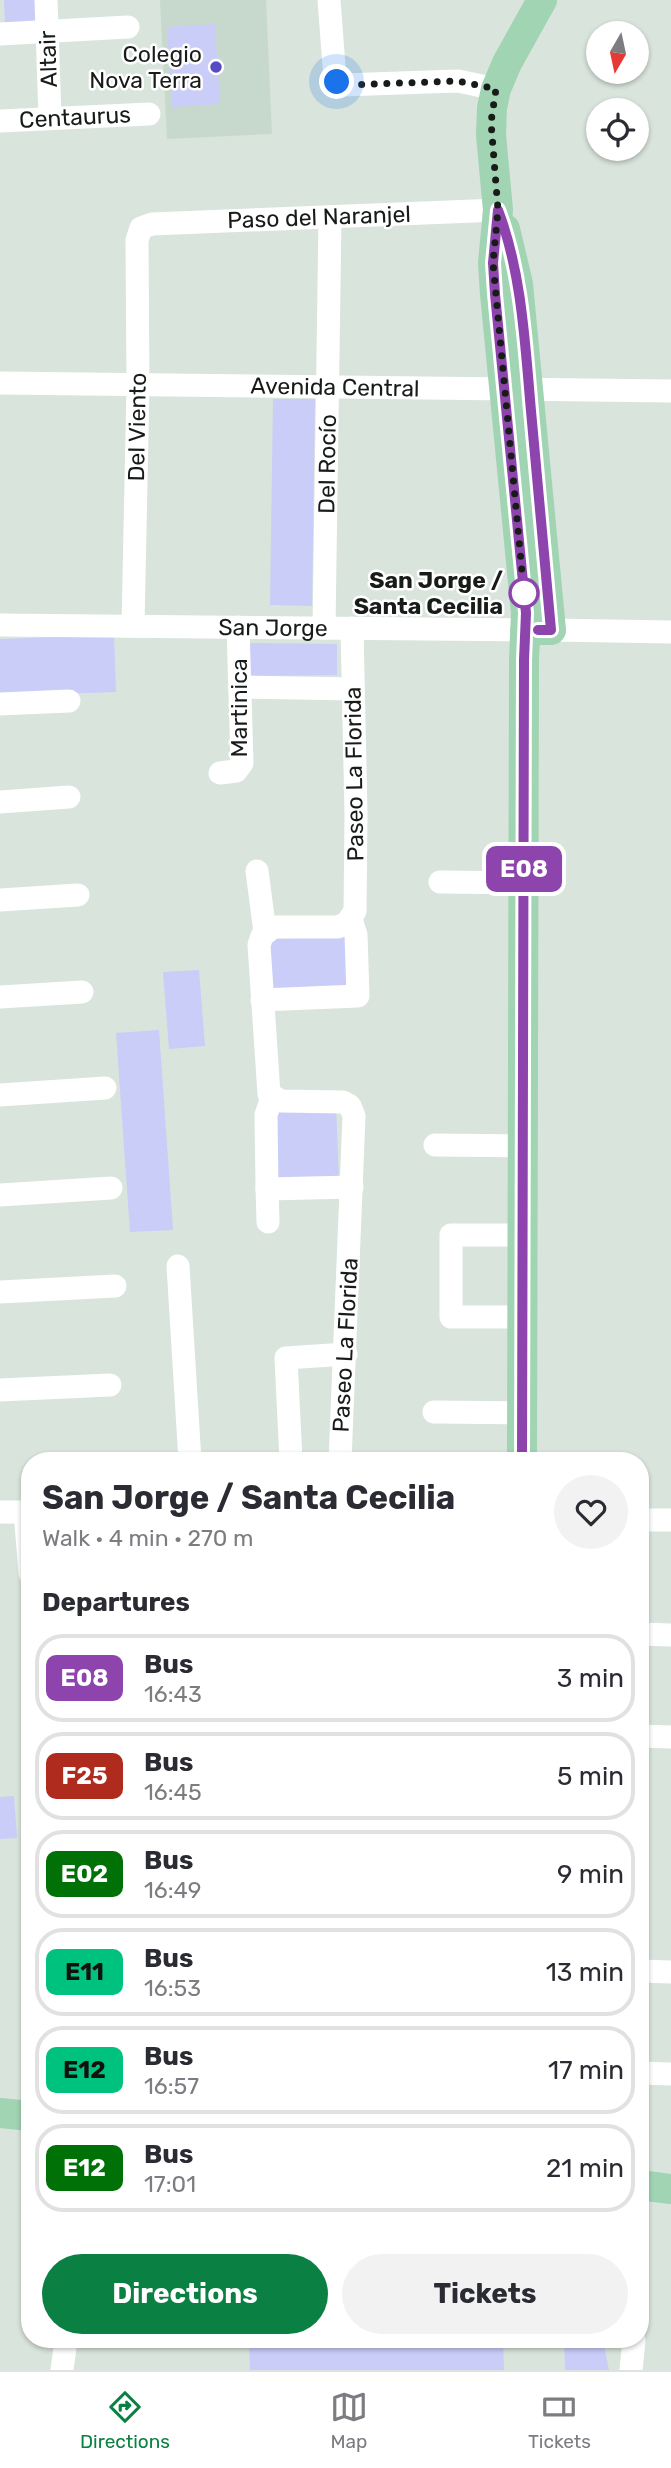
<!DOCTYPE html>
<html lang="en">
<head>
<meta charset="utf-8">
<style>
	:root { --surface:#fff; --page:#f2f2f3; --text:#2b2b33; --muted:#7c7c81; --line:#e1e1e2; --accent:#0b8043 }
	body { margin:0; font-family:Rubik,sans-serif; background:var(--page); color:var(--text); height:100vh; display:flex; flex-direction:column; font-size:26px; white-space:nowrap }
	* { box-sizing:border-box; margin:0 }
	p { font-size:23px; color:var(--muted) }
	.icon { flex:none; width:38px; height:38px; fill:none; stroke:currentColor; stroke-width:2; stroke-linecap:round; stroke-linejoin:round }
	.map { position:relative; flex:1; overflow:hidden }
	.sheet { position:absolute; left:21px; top:1452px; width:628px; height:896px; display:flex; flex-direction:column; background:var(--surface); border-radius:28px; box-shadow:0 2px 5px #0004 }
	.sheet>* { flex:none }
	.badge { padding:0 14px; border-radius:10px; font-size:24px; line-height:46px }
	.needle { width:46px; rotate:189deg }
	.fabs { position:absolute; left:586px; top:21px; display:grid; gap:14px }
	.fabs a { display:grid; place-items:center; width:63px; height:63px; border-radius:50%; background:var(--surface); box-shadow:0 2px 5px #0004; font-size:35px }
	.you { position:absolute; width:35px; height:35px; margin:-18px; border:5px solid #fff; border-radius:50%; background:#1a73e8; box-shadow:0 0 0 10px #1a73e833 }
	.map>.badge { position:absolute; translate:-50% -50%; box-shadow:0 0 0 4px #fff }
	h2 { padding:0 21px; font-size:26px; line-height:63px }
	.round { display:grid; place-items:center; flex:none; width:74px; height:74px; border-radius:37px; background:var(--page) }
	.summary { display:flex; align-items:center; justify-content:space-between; height:119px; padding:0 21px }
	h1 { font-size:33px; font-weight:700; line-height:52px }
	.primary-button { display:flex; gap:14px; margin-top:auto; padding:14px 21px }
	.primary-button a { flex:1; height:80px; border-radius:42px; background:var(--accent); color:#fff; font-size:28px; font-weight:700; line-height:80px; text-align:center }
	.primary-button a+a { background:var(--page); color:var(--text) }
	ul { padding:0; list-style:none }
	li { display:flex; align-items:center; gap:21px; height:88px; margin:0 14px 10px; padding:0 7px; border:4px solid var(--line); border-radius:28px }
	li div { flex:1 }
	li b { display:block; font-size:26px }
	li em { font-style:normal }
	li .badge { min-width:77px; font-weight:700; text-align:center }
	.tabs { display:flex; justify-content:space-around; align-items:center; height:98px; border-top:2px solid var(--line); background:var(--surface); font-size:19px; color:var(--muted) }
	.tabs a { display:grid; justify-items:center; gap:4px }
	.tabs .on { color:var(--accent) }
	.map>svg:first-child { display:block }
	.built { fill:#c7d9cc }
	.green { fill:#cacdf8 }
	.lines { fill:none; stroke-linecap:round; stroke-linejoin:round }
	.minor { stroke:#fff; stroke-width:23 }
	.major { stroke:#a0d4b2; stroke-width:30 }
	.line-casing { stroke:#fff; stroke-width:16 }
	.line { stroke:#8e44ad; stroke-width:10 }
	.walk { stroke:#181c19; stroke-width:7; stroke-dasharray:0 12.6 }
	.poi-dot { fill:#574bc2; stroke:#fff; stroke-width:2.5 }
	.stop-dot { fill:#fff; stroke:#8e44ad; stroke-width:3.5 }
	.labels { text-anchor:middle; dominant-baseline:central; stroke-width:5; stroke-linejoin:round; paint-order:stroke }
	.poi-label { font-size:23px; fill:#181c19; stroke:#fff; text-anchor:end }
	.street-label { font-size:23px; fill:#181c19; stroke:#fff }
	.stop-label { font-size:23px; font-weight:bold; fill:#181c19; stroke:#fff; text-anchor:end }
</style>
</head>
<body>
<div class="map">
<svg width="671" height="2370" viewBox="0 0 671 2370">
	<rect width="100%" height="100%" fill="#d9e4dc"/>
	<!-- built -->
	<path class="built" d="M160 0H266L272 134 167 139Z"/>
	<!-- green -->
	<path class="green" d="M4 0H36L37 26 5 27Z
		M215 24 220 104 172 107 167 27Z
		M273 399H315L312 606 270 605Z
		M114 635 116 692 0 696V639Z
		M245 643 337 644V675L245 676Z
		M351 936 354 1001 272 1004 269 939Z
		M199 970 205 1046 169 1049 163 972Z
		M159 1030 173 1230 130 1232 116 1033Z
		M336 1104 339 1182 276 1184 273 1107Z
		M641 1646H647L648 1729H641Z
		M14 1796 17 1838 0 1839V1797Z
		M249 2340H503L504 2370H250Z
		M564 2340H603L609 2370H565Z"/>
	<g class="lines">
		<!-- minor -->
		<g class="minor">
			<path d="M46 0 50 118"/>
			<path d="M329 0 335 79 341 85 458 81 496 89"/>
			<path d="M0 34 128 27"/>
			<path d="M0 121 149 114"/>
			<path d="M0 383 671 391"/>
			<path id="s1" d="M0 625 525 630"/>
			<path d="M133 626 138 385 137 240 141 228 152 224 498 210"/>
			<path d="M324 628 330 217"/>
			<path d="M551 630 671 632"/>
			<path d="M240 687 353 689"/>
			<path d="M0 704 69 701"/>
			<path d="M220 773 236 771 242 763 238 627"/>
			<path d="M0 802 69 797"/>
			<path d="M257 871 265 932"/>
			<path d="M440 882 524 883"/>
			<path d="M0 900 78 895"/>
			<path d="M0 997 82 992"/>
			<path d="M262 1000 358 996 356 935 351 919"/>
			<path d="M0 1095 105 1088"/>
			<path d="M272 1097 266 1115 267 1189 352 1187"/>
			<path d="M435 1145 523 1146"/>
			<path d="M267 1189 268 1222"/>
			<path d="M0 1195 111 1188"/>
			<path d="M178 1266 190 1461"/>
			<path d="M0 1292 115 1286"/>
			<path d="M523 1317H451V1235H523"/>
			<path d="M0 1390 110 1385"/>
			<path d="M434 1412 522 1413"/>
			<path d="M291 1461 286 1358 346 1354"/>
			<path d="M340 1461 354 1116 350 1106 343 1102 281 1101 269 1094 259 945 262 936 273 927H338L347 923 355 911 356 814 352 628"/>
			<path d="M0 1512H30"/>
			<path d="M25 1512 30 1573"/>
			<path d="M640 1520H671"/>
			<path d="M640 1634 671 1635"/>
			<path d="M640 1736 671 1737"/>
			<path d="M640 1971 671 1972"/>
			<path d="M640 2073 671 2074"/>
			<path d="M62 2370 66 2340"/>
			<path d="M631 2370 634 2340"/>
		</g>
		<!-- major -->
		<path class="major" d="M505 229 518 284 551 630H525
			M522 1461 524 660 526 613 495 294 493 263 498 210 491 135 492 108 496 89 507 63 542 0
			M0 2113 30 2116
			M640 2185 671 2189"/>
	</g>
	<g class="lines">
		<defs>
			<path id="line" d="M522 1461 524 660 526 613 495 294 493 263 498 210C522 273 525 344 531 411 538 484 544 557 551 630H538"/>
		</defs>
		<!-- line casing -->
		<use href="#line" class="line-casing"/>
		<!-- line -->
		<use href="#line" class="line"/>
		<!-- walk -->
		<path class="walk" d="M337 82 345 85 458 81 496 89 491 122 498 210 493 263 524 593"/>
	</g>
	<!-- markers -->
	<circle class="poi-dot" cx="216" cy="67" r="7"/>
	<circle class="stop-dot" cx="524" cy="593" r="14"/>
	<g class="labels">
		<!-- poi labels -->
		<g class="poi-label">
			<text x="202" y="54">Colegio<tspan x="202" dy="26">Nova Terra</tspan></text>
		</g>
		<!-- street labels -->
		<g class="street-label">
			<text transform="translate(48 59) rotate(-92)">Altair</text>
			<text transform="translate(75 117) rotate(-3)">Centaurus</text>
			<text transform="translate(319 217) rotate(-2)">Paso del Naranjel</text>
			<text transform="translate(335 387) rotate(1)">Avenida Central</text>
			<text transform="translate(137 427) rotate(-89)">Del Viento</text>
			<text transform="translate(327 464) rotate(-89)">Del Rocío</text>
			<text stroke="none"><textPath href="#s1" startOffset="273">San Jorge</textPath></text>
			<text transform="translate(239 708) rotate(-90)">Martinica</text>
			<text transform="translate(354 774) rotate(-91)">Paseo La Florida</text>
			<text transform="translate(345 1345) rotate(-87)">Paseo La Florida</text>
		</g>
		<!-- stop labels -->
		<g class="stop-label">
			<text x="503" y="580">San Jorge /<tspan x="503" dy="26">Santa Cecilia</tspan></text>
		</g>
	</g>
</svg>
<div class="fabs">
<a><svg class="needle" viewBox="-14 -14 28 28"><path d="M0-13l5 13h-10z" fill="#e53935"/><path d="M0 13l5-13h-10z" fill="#7c7c81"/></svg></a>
<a><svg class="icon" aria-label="locate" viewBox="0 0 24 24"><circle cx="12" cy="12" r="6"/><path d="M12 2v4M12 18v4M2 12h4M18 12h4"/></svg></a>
</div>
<div class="you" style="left:337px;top:82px"></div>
<b class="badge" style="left:524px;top:869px;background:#8e44ad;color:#fff">E08</b>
<section class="sheet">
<div class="summary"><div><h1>San Jorge / Santa Cecilia</h1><p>Walk · 4 min · 270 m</p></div><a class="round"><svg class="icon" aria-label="heart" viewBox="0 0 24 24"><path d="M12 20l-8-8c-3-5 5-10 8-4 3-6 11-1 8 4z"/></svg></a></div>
<h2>Departures</h2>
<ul>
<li><span class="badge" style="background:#8e44ad;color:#fff">E08</span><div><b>Bus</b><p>16:43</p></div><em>3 min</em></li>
<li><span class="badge" style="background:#af2b1e;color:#fff">F25</span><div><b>Bus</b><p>16:45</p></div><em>5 min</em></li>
<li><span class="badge" style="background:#007106;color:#fff">E02</span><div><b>Bus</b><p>16:49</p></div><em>9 min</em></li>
<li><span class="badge" style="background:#00c27f;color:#111">E11</span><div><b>Bus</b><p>16:53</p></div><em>13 min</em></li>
<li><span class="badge" style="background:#00c27f;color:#111">E12</span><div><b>Bus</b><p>16:57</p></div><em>17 min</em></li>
<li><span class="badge" style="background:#007106;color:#fff">E12</span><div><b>Bus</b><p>17:01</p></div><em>21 min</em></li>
</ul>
<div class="primary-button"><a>Directions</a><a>Tickets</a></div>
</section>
</div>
<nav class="tabs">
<a class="on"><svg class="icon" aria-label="directions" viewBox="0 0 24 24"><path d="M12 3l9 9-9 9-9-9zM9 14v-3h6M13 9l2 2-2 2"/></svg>Directions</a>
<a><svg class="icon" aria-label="map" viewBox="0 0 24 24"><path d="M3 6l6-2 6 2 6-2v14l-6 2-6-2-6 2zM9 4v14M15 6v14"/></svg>Map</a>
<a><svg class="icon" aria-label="tickets" viewBox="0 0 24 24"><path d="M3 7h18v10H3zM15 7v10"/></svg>Tickets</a>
</nav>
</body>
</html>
